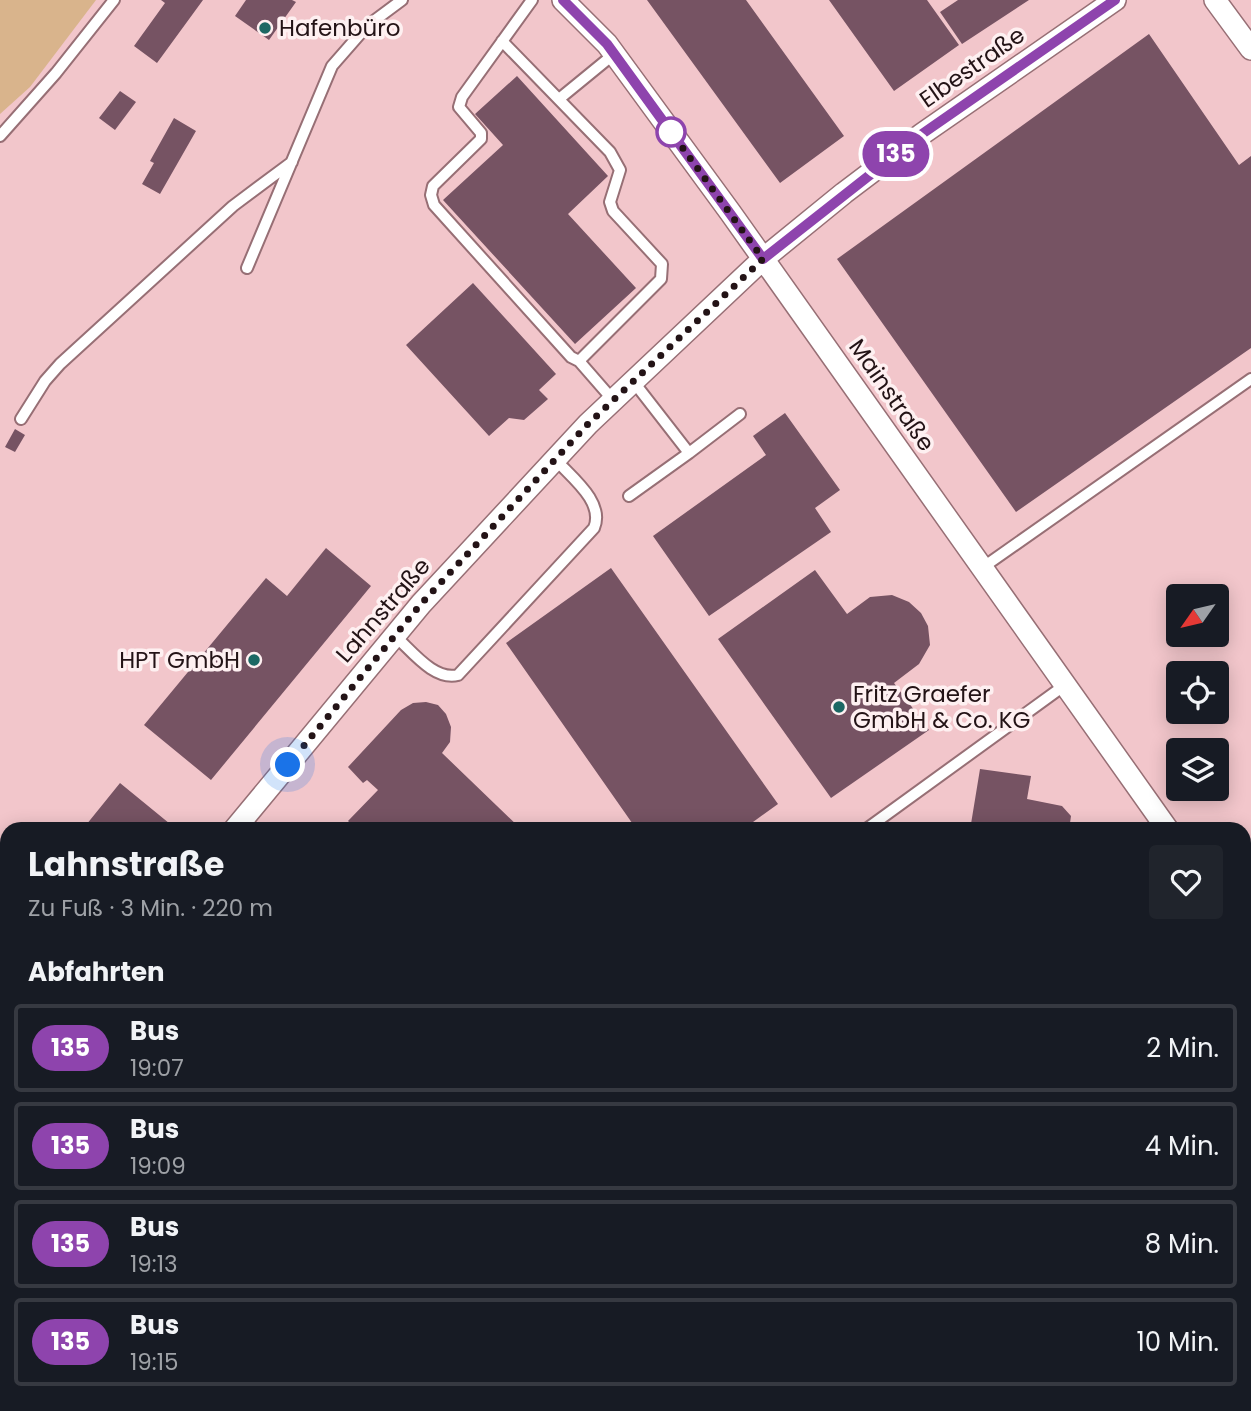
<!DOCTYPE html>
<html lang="de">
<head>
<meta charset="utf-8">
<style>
	:root { --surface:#171b24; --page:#20242c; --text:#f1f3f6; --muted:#9ea1a6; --line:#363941 }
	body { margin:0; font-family:Poppins,sans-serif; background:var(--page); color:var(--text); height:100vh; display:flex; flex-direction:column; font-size:26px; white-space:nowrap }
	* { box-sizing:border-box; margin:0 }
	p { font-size:23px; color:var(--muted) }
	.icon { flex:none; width:38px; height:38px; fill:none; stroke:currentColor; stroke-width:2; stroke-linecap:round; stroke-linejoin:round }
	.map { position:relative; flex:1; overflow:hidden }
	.side { position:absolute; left:0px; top:822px; width:1251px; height:590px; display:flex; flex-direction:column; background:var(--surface); border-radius:21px 21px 0 0; box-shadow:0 4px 18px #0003 }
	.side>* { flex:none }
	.badge { padding:0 14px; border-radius:23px; font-size:24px; line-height:46px }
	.needle { width:46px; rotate:236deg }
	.buttons { position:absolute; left:1166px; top:584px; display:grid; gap:14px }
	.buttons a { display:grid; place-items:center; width:63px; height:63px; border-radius:7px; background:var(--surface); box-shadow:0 4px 18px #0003; font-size:35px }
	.you { position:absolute; width:35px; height:35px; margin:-18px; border:5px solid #fff; border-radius:50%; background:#1a73e8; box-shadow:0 0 0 10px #1a73e833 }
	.map>.badge { position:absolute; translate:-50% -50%; box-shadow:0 0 0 4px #fff }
	h2 { padding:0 28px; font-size:26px; line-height:63px }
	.round { display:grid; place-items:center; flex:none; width:74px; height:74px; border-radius:7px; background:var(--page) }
	.head { display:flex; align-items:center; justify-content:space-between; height:119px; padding:0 28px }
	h1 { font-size:33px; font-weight:700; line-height:52px }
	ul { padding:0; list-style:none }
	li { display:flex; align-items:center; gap:21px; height:88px; margin:0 14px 10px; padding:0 14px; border:4px solid var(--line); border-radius:7px }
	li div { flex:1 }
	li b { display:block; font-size:26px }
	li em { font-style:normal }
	li .badge { min-width:77px; font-weight:700; text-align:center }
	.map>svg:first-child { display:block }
	.green { fill:#d9b48c }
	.building { fill:#765363 }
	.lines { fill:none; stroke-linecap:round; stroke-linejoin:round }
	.service-casing { stroke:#976f75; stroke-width:14 }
	.minor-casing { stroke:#976f75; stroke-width:24 }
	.service { stroke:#fff; stroke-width:10 }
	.minor { stroke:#fff; stroke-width:21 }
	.line-casing { stroke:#fff; stroke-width:16 }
	.line { stroke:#8e44ad; stroke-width:10 }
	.walk { stroke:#231316; stroke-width:7; stroke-dasharray:0 12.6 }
	.poi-dot { fill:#1c6864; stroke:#fef0f1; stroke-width:2.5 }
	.stop-dot { fill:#fff; stroke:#8e44ad; stroke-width:3.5 }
	.labels { text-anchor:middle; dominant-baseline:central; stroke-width:7; stroke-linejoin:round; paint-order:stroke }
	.poi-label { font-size:23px; fill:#231316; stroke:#fef0f1; text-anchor:start }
	.street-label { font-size:23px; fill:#231316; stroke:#fef0f1 }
</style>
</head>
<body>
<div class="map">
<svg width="1251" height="1411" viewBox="0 0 1251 1411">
	<rect width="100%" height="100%" fill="#f2c6cb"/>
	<!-- green -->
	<path class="green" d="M0 0H96L30 87 0 114Z"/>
	<!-- building -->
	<path class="building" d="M161 0H203L157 63 134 46 165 3Z
		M246 0H292L296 2 269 40 235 16Z
		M647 0H746L844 136 780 183Z
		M829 0H927L959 45 894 91Z
		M958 0H1029L962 44 940 12Z
		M1149 34 1239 165 1251 156V348L1016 512 837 259Z
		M517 76 608 176 568 214 636 288 575 344 443 200 503 145 475 114Z
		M120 91 136 102 115 130 99 118Z
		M174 118 196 131 160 194 142 184 154 163 150 161Z
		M473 283 556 374 539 390 548 399 524 420 509 418 489 436 406 345Z
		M785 413 840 490 815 508 831 532 709 616 653 536 766 455 753 436Z
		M15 429 25 435 15 452 5 447Z
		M326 548 371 586 211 780 144 725 266 578 287 596Z
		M611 568 778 804 742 830H637L506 643Z
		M815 570 847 614 870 597 892 595 909 602 921 613 928 626 930 645 919 664 894 683 929 730 831 798 718 639Z
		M426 702 438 705 446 714 451 727 450 742 442 753 522 830H357L348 821 378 790 367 780 363 783 348 767 401 710 413 703Z
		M980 769 1031 776 1027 799 1062 806 1071 816 1069 830H970Z
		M120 783 175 828 174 830H82Z
		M0 1167 7 1179V1299L0 1287Z
		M1251 1329V1411H1185L1189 1405H1244V1338Z
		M126 1405H257L265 1411H115Z
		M572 1405H909L916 1411H579Z
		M1006 1405H1137L1133 1411H1013Z"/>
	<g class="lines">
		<defs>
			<path id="service" d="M502 41 610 152 620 170 610 202 613 211 662 264 661 279 579 361 571 357 434 205 431 195 433 186 481 139V133L459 107 462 97 532 0
				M559 99 614 54
				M0 136 56 73 114 0
				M247 268 332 66 367 26 402 0
				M579 361 613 400
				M633 381 689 453 740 414
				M21 419 45 381 60 364 233 206 292 162
				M629 496 689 453
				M982 568 1251 379
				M395 636C412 651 434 681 458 675L594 528C605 502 571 477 555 459
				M865 830 1065 685
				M1244 1092 1251 1087
				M974 1405 981 1411
				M491 1411 496 1405
				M546 1411 551 1405
				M1171 1411 1176 1405"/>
			<path id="minor" d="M563 0 607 44 730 212 1168 830
				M1215 0 1251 49
				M234 830 421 604 588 424 763 259 844 193 922 134 1115 0
				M1244 937 1251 947
				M329 1405 336 1411"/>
		</defs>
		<!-- service casing -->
		<use href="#service" class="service-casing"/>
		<!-- minor casing -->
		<use href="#minor" class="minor-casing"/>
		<!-- service -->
		<use href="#service" class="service"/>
		<!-- minor -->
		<use href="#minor" class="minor"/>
	</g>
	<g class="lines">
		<defs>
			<path id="line" d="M563 0 607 44 763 259 922 134 1115 0"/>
		</defs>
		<!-- line casing -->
		<use href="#line" class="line-casing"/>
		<!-- line -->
		<use href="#line" class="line"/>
		<!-- walk -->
		<path class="walk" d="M288 765 421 604 588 424 763 259 664 122 671 132"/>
	</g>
	<!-- markers -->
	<g class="poi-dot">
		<circle cx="265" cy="28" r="7"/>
		<circle cx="254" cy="660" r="7"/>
		<circle cx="839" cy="707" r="7"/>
	</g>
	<circle class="stop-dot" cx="671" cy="132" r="14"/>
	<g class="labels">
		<!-- poi labels -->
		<g class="poi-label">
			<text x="279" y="28">Hafenbüro</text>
			<text x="240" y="660" text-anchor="end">HPT GmbH</text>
			<text x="853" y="694">Fritz Graefer<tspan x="853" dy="26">GmbH &amp; Co. KG</tspan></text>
		</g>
		<!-- street labels -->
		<g class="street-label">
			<text transform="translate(972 67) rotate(-35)">Elbestraße</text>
			<text transform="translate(892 395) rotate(55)">Mainstraße</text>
			<text transform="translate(383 610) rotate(-49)">Lahnstraße</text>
		</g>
	</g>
</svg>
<div class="buttons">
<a><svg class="needle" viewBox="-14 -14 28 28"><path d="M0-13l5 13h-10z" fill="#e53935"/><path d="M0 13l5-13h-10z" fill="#9ea1a6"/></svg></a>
<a><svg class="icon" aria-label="locate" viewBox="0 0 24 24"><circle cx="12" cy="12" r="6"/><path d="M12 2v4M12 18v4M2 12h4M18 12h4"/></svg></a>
<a><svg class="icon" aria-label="layers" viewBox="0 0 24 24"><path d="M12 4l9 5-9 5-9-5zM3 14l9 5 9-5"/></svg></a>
</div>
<div class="you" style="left:288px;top:765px"></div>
<b class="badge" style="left:896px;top:154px;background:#8e44ad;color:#fff">135</b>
<section class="side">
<div class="head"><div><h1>Lahnstraße</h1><p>Zu Fuß · 3 Min. · 220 m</p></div><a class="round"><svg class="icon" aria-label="heart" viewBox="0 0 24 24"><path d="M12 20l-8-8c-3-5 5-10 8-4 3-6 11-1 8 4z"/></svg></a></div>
<h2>Abfahrten</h2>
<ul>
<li><span class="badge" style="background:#8e44ad;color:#fff">135</span><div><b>Bus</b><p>19:07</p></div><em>2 Min.</em></li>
<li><span class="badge" style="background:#8e44ad;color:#fff">135</span><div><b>Bus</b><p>19:09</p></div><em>4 Min.</em></li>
<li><span class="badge" style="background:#8e44ad;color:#fff">135</span><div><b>Bus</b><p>19:13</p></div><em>8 Min.</em></li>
<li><span class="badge" style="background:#8e44ad;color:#fff">135</span><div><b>Bus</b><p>19:15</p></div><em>10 Min.</em></li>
</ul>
</section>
</div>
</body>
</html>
